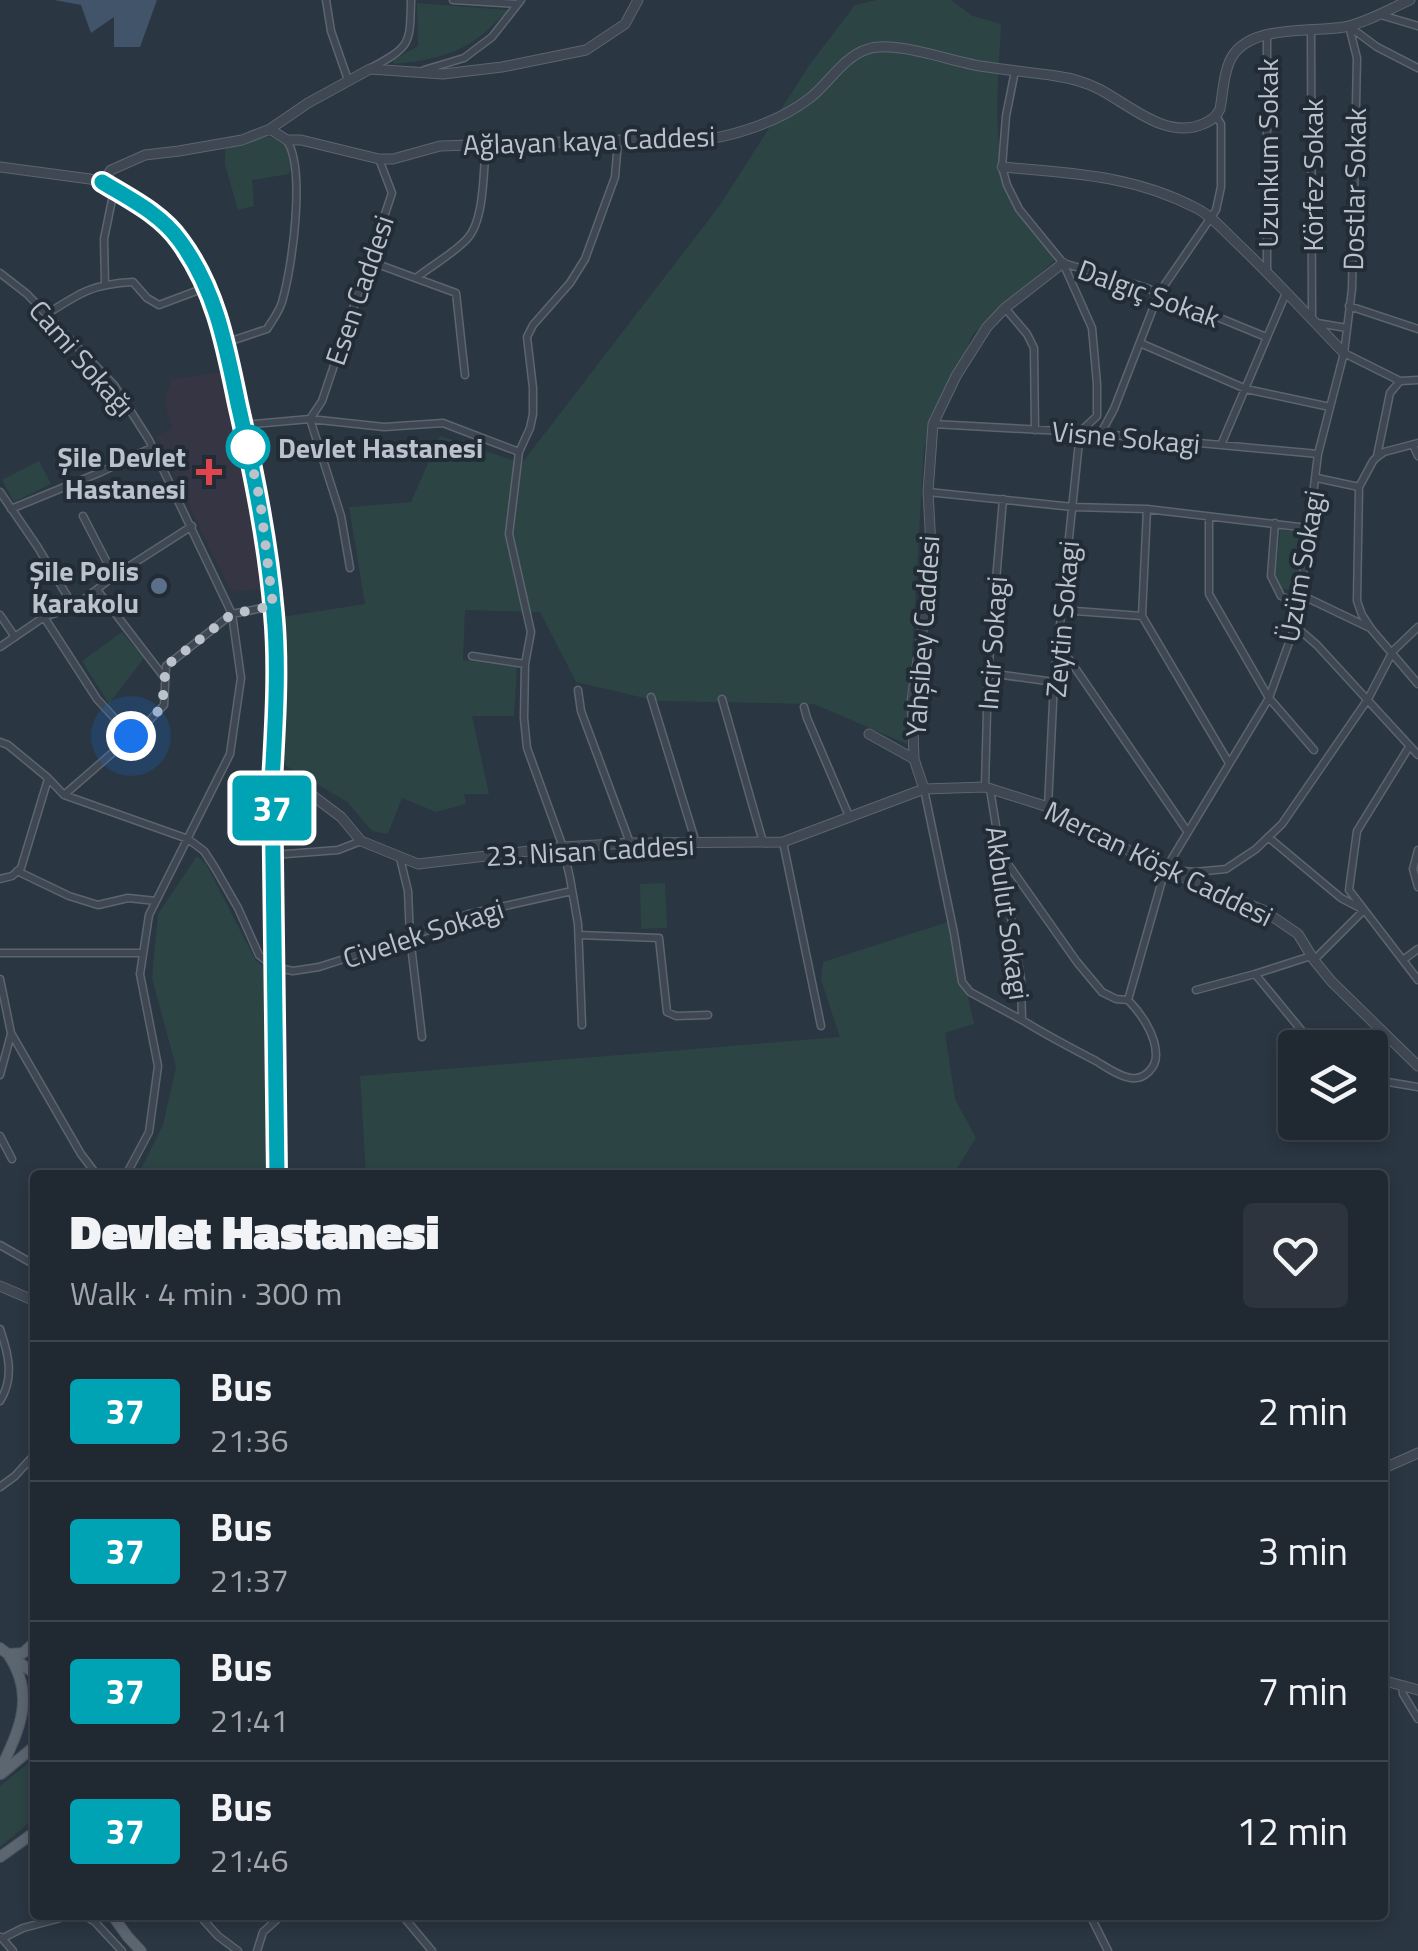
<!DOCTYPE html>
<html lang="en">
<head>
<meta charset="utf-8">
<style>
	:root { --surface:#202832; --page:#2d343e; --text:#f1f3f6; --muted:#a2a6ac; --line:#3d444d }
	body { margin:0; font-family:"Titillium Web",sans-serif; background:var(--page); color:var(--text); height:100vh; display:flex; flex-direction:column; font-size:38px; white-space:nowrap }
	* { box-sizing:border-box; margin:0 }
	p { font-size:32px; color:var(--muted) }
	.icon { flex:none; width:55px; height:55px; fill:none; stroke:currentColor; stroke-width:2; stroke-linecap:round; stroke-linejoin:round }
	.map { position:relative; flex:1; overflow:hidden }
	.sheet { position:absolute; left:30px; top:1170px; width:1358px; height:750px; display:flex; flex-direction:column; background:var(--surface); border-radius:10px; box-shadow:0 5px 15px #0003,0 0 0 2px var(--line) }
	.sheet>* { flex:none }
	.badge { padding:0 20px; border-radius:8px; font-size:35px; line-height:65px }
	.controls { position:absolute; left:1278px; top:1030px; display:grid; gap:20px }
	.controls a { display:grid; place-items:center; width:110px; height:110px; border-radius:10px; background:var(--surface); box-shadow:0 5px 15px #0003,0 0 0 2px var(--line); font-size:50px }
	.you { position:absolute; width:50px; height:50px; margin:-25px; border:8px solid #fff; border-radius:50%; background:#1a73e8; box-shadow:0 0 0 15px #1a73e833 }
	.map>.badge { position:absolute; translate:-50% -50%; box-shadow:0 0 0 5px #fff }
	.round { display:grid; place-items:center; flex:none; width:105px; height:105px; border-radius:10px; background:var(--page) }
	.headline { display:flex; align-items:center; justify-content:space-between; height:170px; padding:0 40px }
	h1 { font-size:48px; font-weight:800; line-height:75px }
	ul { padding:0; list-style:none }
	li { display:flex; align-items:center; gap:30px; height:140px; padding:0 40px; border-top:2px solid var(--line) }
	li div { flex:1 }
	li b { display:block; font-size:38px }
	li em { font-style:normal }
	li .badge { min-width:110px; font-weight:700; text-align:center }
	.map>svg:first-child { display:block }
	.medical { fill:#363543 }
	.green { fill:#2d4444 }
	.water { fill:#415469 }
	.lines { fill:none; stroke-linecap:round; stroke-linejoin:round }
	.minor-casing { stroke:#5c656f; stroke-width:9 }
	.tertiary-casing { stroke:#5c656f; stroke-width:11 }
	.primary-casing { stroke:#4b535e; stroke-width:12 }
	.minor { stroke:#3e4752; stroke-width:6 }
	.tertiary { stroke:#3e4752; stroke-width:9 }
	.primary { stroke:#5c6671; stroke-width:10 }
	.line-casing { stroke:#fff; stroke-width:22 }
	.line { stroke:#00a3b4; stroke-width:15 }
	.walk { stroke:#bbc2cb; stroke-width:10; stroke-dasharray:0 18 }
	.stop-dot { fill:#fff; stroke:#00a3b4; stroke-width:5 }
	.health-dot { fill:#e0444e; stroke:#222c37; stroke-width:4 }
	.service-dot { fill:#5c6f8a; stroke:#222c37; stroke-width:4 }
	.labels { text-anchor:middle; dominant-baseline:central; stroke-width:8; stroke-linejoin:round; paint-order:stroke }
	.street-label { font-size:28px; fill:#bbc2cb; stroke:#222c37 }
	.stop-label { font-size:28px; font-weight:bold; fill:#bbc2cb; stroke:#222c37; text-anchor:start }
	.poi-label { font-size:28px; font-weight:bold; fill:#bbc2cb; stroke:#222c37; text-anchor:end }
</style>
</head>
<body>
<div class="map">
<svg width="1418" height="1951" viewBox="0 0 1418 1951">
	<rect width="100%" height="100%" fill="#2a3642"/>
	<!-- medical -->
	<path class="medical" d="M223 372 252 508 263 589 231 592 155 436 172 429 164 401 171 379Z"/>
	<!-- green -->
	<path class="green" d="M877 0H951L973 16 1001 24C999 77 990 145 1011 195 1020 215 1044 239 1058 257L973 334 924 447 907 744 814 704 657 701 576 682 540 612 465 610 463 660 517 667 514 716H472L489 794H464L466 804 436 812 402 798 388 834 372 831 347 802 285 765 275 618 365 604 349 507 411 502 440 436 522 463 720 205 810 64 855 5Z
		M417 3 508 10C469 51 450 58 394 64L393 60 418 46Z
		M267 136C285 141 298 154 289 174L252 180 254 206 238 210 225 165V149L231 144Z
		M39 461 51 484 14 502 2 480Z
		M1280 530 1304 532 1297 591 1282 589 1275 581Z
		M122 632 144 658 109 704 82 661Z
		M197 856 206 864 256 961 272 972 275 1175H138L163 1125 176 1067 152 978 158 914Z
		M665 883 667 928 641 929 640 884Z
		M951 921 974 1024 945 1033 955 1099 976 1138 954 1173 956 1175H366L360 1076 840 1037 821 980 823 962Z
		M35 1758V1818L0 1847V1786Z"/>
	<!-- water -->
	<path class="water" d="M54 0H157L140 47H114V17L91 33 81 5Z"/>
	<g class="lines">
		<defs>
			<path id="minor" d="M326 0 331 31 348 80
				M453 0 517 4
				M1381 15 1418 26
				M1350 27 1377 47 1418 68
				M1311 29 1312 318
				M371 68C411 46 410 45 411 0
				M424 70 464 58 492 37 521 0
				M1015 71 1006 116 1002 167 1007 185 1019 209 1063 263 1144 287 1266 337
				M369 261 456 293 465 375
				M1267 272V35
				M0 273 27 294 114 385 149 440 232 614 241 678 230 754 149 915 140 974 158 1066 149 1132 126 1175
				M416 278C432 265 453 254 467 239 485 220 483 171 486 145
				M105 283 104 239 114 190
				M1349 306 1418 329
				M1005 308 1027 334 1034 348 1035 430
				M47 314C81 292 93 284 133 282L147 298 159 305 207 287
				M1317 323 1347 328
				M225 343 267 329C272 321 279 312 282 302 292 269 306 169 287 141
				M1140 343 1246 389 1330 407
				M1344 353 1400 381
				M310 419 322 401 392 193 379 159
				M310 419 341 516 350 568
				M933 424 1080 432 1318 454
				M243 425 310 419 384 427 443 423 519 452
				M1101 433 1114 409 1159 293 1216 210 1221 187V124L1216 116
				M1418 443 1384 452 1377 457 1373 461 1359 487 1357 601 1362 615 1372 630 1418 684
				M1221 445 1286 293
				M1413 445 1418 456
				M1377 456 1390 393 1400 381 1418 380
				M1317 478 1359 487
				M0 492 37 546 74 607
				M928 492 1073 507 1147 509 1308 528
				M11 509 101 472 153 447
				M1147 509 1142 616 1229 763
				M83 516 114 576
				M1209 517V594L1269 698 1314 750
				M1275 523 1271 576 1281 596 1297 603
				M98 591 164 677
				M1299 594 1370 628
				M1062 610 1142 616
				M0 615 15 637
				M44 617 97 699 131 736
				M1295 626 1317 645 1418 755
				M1058 643 1187 831
				M0 647 44 617 74 607 114 576 192 526
				M472 656 525 664
				M988 673 1054 682
				M578 690 581 711 630 843
				M651 697 696 843
				M722 699 763 842
				M804 707 807 718 849 816
				M0 742 8 745 48 778 64 795 188 839 204 851 215 868 238 908 259 955 274 967 293 971 319 967 397 942 469 914 572 891
				M1409 747 1357 831 1349 890 1418 980
				M985 787 988 673 1003 499
				M924 789 954 933 962 982 970 992 1022 1020
				M990 789 1021 980 1022 1020C1046 1035 1071 1048 1096 1061 1106 1067 1120 1077 1131 1078 1145 1080 1156 1067 1156 1055 1156 1035 1141 1013 1128 1000L1116 999 1102 992 1077 962 1003 857
				M64 795 148 722 164 705 166 666 232 614 273 606
				M1048 807 1054 682 1080 432 1097 416V384L1092 328 1063 263
				M1268 837 1341 898 1364 910 1314 960
				M783 842 821 1026
				M1418 850 1413 869 1418 887
				M273 855 338 850 361 841
				M400 858 408 891 410 937 422 1037
				M1170 870 1195 872 1226 869 1256 849 1282 824 1368 699 1393 651 1418 627
				M17 871 69 896 98 905 128 898 156 901
				M0 879 12 876 21 868 48 779
				M579 935 659 938 667 1012 676 1016 708 1015
				M0 953H143
				M1403 960 1418 949
				M1255 974 1311 956
				M0 979 11 1033 81 1154 97 1175
				M1196 990 1255 974 1316 1048
				M1128 1000 1165 870 1269 698 1295 626V612L1304 568 1318 454 1344 353 1352 289 1357 58 1349 26
				M582 1025 578 924 570 878 563 847 527 748 524 718 525 664 531 632 509 534 519 452 530 428 533 414V388L527 337 533 325 570 283 585 259 615 177 618 141
				M0 1075 11 1034
				M1370 1079 1418 1087
				M0 1136 12 1159
				M0 1245 35 1265
				M0 1329C8 1353 15 1377 0 1401
				M0 1487 15 1476 35 1454
				M1402 1686 1403 1694 1418 1719
				M84 1915 95 1922 122 1951
				M199 1915 218 1936 238 1951
				M402 1915 432 1951
				M1090 1915 1108 1951
				M1 1937 13 1951
				M3 1938 23 1928 72 1915
				M257 1951 263 1932 282 1915"/>
			<path id="tertiary" d="M270 129 287 140H301L379 159H393L440 146 720 137C751 130 784 118 810 98 829 83 844 56 868 49 895 40 950 61 980 66 1005 70 1030 72 1056 76 1071 78 1085 82 1099 89 1130 105 1166 140 1203 124 1212 120 1216 117 1220 109 1223 94 1223 77 1229 63 1244 23 1310 33 1344 27 1366 23 1389 9 1410 0
				M0 167 90 179C136 192 182 234 203 277 222 316 229 360 238 402 250 457 261 512 268 568 271 585 274 603 275 621 277 675 274 729 272 782L277 1175
				M1002 167C1071 173 1133 175 1196 208 1212 216 1224 231 1237 243 1274 278 1308 316 1344 353
				M102 183 111 170 145 155 179 151 242 140 270 129 308 103 370 69 443 74 502 67 586 50 625 24 638 0
				M869 734 914 759 924 789 985 787 1048 807 1165 870 1263 910 1298 934 1314 960 1331 981 1418 1066
				M914 759 912 700 932 564 928 492 933 424 956 376 987 327 1005 308 1063 263
				M272 782 313 796 341 817 361 841 418 864 563 847 630 843 783 842 924 789
				M0 1286 35 1301
				M1382 1469 1418 1453
				M1382 1679 1389 1682 1418 1690"/>
			<path id="primary" d="M0 1648 35 1674
				M9 1654 23 1653 35 1642
				M0 1770C20 1729 36 1695 8 1654
				M1 1774 35 1746
				M0 1857 35 1832
				M112 1915 128 1937 141 1951"/>
		</defs>
		<!-- minor casing -->
		<use href="#minor" class="minor-casing"/>
		<!-- tertiary casing -->
		<use href="#tertiary" class="tertiary-casing"/>
		<!-- primary casing -->
		<use href="#primary" class="primary-casing"/>
		<!-- minor -->
		<use href="#minor" class="minor"/>
		<!-- tertiary -->
		<use href="#tertiary" class="tertiary"/>
		<!-- primary -->
		<use href="#primary" class="primary"/>
	</g>
	<g class="lines">
		<defs>
			<path id="line" d="M102 182C130 199 161 214 180 241 216 290 226 346 238 404 254 474 268 543 274 614 279 668 275 728 272 782L277 1175"/>
		</defs>
		<!-- line casing -->
		<use href="#line" class="line-casing"/>
		<!-- line -->
		<use href="#line" class="line"/>
		<!-- walk -->
		<path class="walk" d="M131 736C168 707 161 709 166 666L232 614 273 606 260 500 248 447"/>
	</g>
	<!-- markers -->
	<circle class="stop-dot" cx="248" cy="447" r="20"/>
	<path class="health-dot" d="M204 457h10v10h10v10h-10v10h-10v-10h-10v-10h10z"/>
	<circle class="service-dot" cx="159" cy="586" r="10"/>
	<g class="labels">
		<!-- street labels -->
		<g class="street-label">
			<text transform="translate(589 140) rotate(-2)">Ağlayan kaya Caddesi</text>
			<text transform="translate(1267 153) rotate(-90)">Uzunkum Sokak</text>
			<text transform="translate(1312 175) rotate(-90)">Körfez Sokak</text>
			<text transform="translate(1354 189) rotate(-89)">Dostlar Sokak</text>
			<text transform="translate(359 290) rotate(-71)">Esen Caddesi</text>
			<text transform="translate(1149 293) rotate(20)">Dalgıç Sokak</text>
			<text transform="translate(82 358) rotate(49)">Cami Sokağı</text>
			<text transform="translate(1126 437) rotate(5)">Visne Sokagi</text>
			<text transform="translate(1301 566) rotate(-80)">Üzüm Sokagi</text>
			<text transform="translate(1062 619) rotate(-85)">Zeytin Sokagi</text>
			<text transform="translate(922 636) rotate(-86)">Yahşibey Caddesi</text>
			<text transform="translate(992 643) rotate(-86)">Incir Sokagi</text>
			<text transform="translate(590 850) rotate(-3)">23. Nisan Caddesi</text>
			<text transform="translate(1159 863) rotate(26)">Mercan Köşk Caddesi</text>
			<text transform="translate(1008 913) rotate(82)">Akbulut Sokagi</text>
			<text transform="translate(423 933) rotate(-18)">Civelek Sokagi</text>
		</g>
		<!-- stop labels -->
		<g class="stop-label">
			<text x="278" y="447">Devlet Hastanesi</text>
		</g>
		<!-- poi labels -->
		<g class="poi-label">
			<text x="186" y="456">Şile Devlet<tspan x="186" dy="32">Hastanesi</tspan></text>
			<text x="139" y="570">Şile Polis<tspan x="139" dy="32">Karakolu</tspan></text>
		</g>
	</g>
</svg>
<div class="controls">
<a><svg class="icon" aria-label="layers" viewBox="0 0 24 24"><path d="M12 4l9 5-9 5-9-5zM3 14l9 5 9-5"/></svg></a>
</div>
<div class="you" style="left:131px;top:736px"></div>
<b class="badge" style="left:272px;top:808px;background:#00a3b4;color:#fff">37</b>
<section class="sheet">
<div class="headline"><div><h1>Devlet Hastanesi</h1><p>Walk · 4 min · 300 m</p></div><a class="round"><svg class="icon" aria-label="heart" viewBox="0 0 24 24"><path d="M12 20l-8-8c-3-5 5-10 8-4 3-6 11-1 8 4z"/></svg></a></div>
<ul>
<li><span class="badge" style="background:#00a3b4;color:#fff">37</span><div><b>Bus</b><p>21:36</p></div><em>2 min</em></li>
<li><span class="badge" style="background:#00a3b4;color:#fff">37</span><div><b>Bus</b><p>21:37</p></div><em>3 min</em></li>
<li><span class="badge" style="background:#00a3b4;color:#fff">37</span><div><b>Bus</b><p>21:41</p></div><em>7 min</em></li>
<li><span class="badge" style="background:#00a3b4;color:#fff">37</span><div><b>Bus</b><p>21:46</p></div><em>12 min</em></li>
</ul>
</section>
</div>
</body>
</html>
